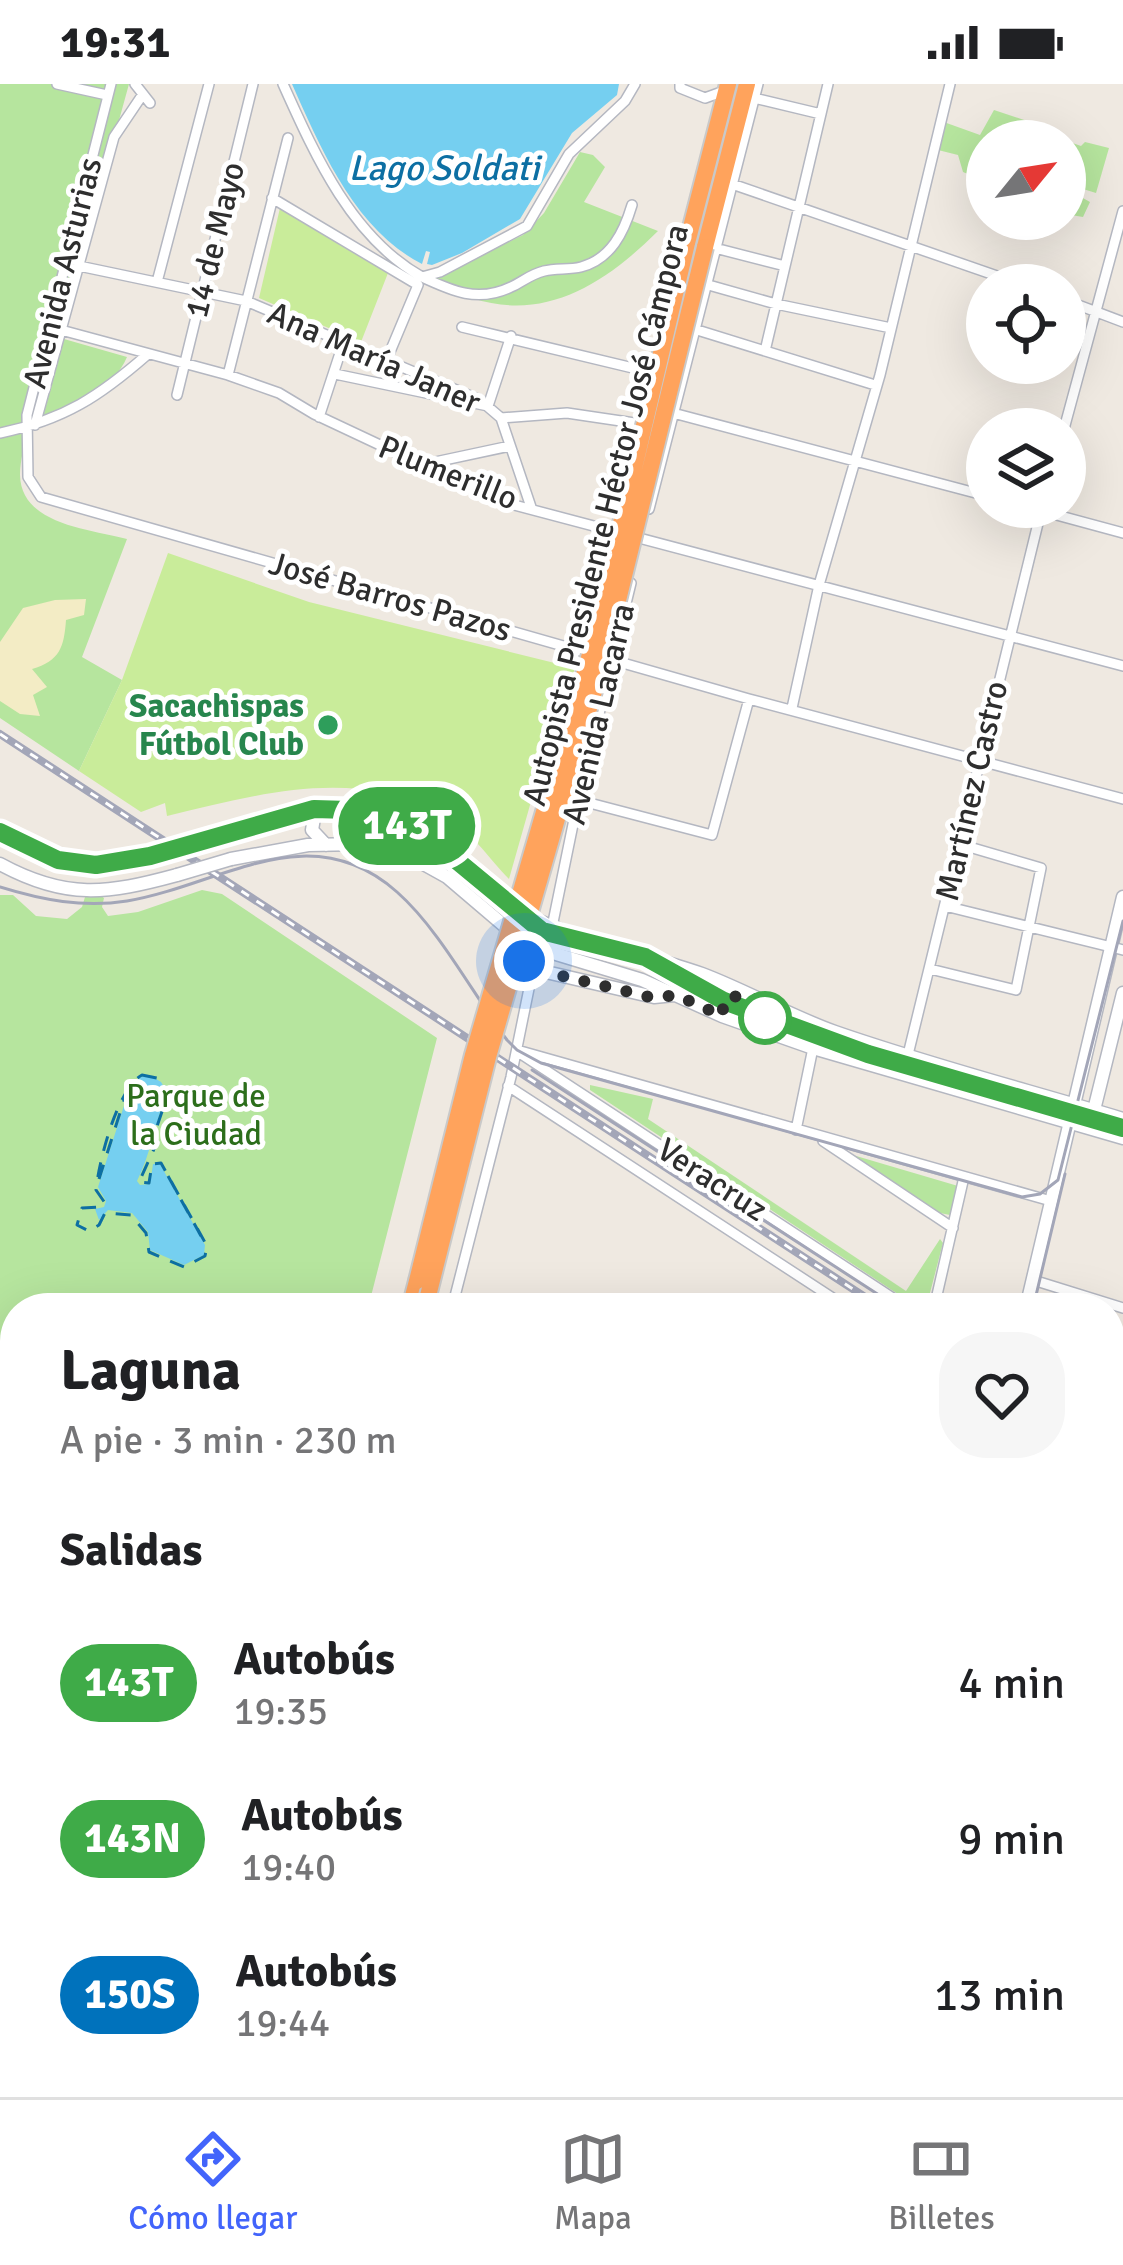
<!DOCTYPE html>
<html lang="es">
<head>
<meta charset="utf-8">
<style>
	:root { --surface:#fff; --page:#f6f6f6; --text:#202124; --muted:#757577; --line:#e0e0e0; --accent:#4264fb }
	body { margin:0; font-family:Signika,sans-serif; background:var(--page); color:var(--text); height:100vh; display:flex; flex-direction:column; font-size:45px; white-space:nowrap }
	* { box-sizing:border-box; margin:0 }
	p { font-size:39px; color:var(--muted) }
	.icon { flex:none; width:66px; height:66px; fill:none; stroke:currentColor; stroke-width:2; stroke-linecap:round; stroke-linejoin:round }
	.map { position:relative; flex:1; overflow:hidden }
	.side { position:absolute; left:0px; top:1209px; width:1125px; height:804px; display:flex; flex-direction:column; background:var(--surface); border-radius:48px 48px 0 0; box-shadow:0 12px 48px #0002 }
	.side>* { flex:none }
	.badge { padding:0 24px; border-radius:39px; font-size:42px; line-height:78px }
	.needle { width:78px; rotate:60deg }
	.controls { position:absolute; left:966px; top:36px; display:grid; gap:24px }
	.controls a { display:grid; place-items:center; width:120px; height:120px; border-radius:50%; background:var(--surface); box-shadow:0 12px 48px #0002; font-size:60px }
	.you { position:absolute; width:60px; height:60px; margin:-30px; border:9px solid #fff; border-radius:50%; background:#1a73e8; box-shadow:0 0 0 18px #1a73e833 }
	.map>.badge { position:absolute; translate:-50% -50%; box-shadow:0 0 0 6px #fff }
	h2 { padding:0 60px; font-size:45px; line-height:108px }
	.round { display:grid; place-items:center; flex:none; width:126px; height:126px; border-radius:48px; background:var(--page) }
	.head { display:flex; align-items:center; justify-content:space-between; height:204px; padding:0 60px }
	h1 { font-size:57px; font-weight:800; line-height:90px }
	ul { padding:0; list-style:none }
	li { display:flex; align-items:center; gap:36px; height:156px; padding:0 60px }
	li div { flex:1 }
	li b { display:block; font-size:45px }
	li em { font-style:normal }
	li .badge { min-width:132px; font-weight:700; text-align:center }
	.status { display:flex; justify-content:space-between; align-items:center; height:84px; padding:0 60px; background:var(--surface); direction:ltr }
	.status svg { height:33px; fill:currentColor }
	.tab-bar { display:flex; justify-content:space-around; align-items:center; height:168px; border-top:3px solid var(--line); background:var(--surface); font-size:33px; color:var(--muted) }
	.tab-bar a { display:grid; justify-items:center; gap:6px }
	.tab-bar .active { color:var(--accent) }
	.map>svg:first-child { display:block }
	.green { fill:#b6e59e }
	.sand { fill:#f3ecc5 }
	.pitch { fill:#c9ec9a }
	.water { fill:#75cff0 }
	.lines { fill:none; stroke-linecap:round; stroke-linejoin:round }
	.ferry { stroke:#0d6fa3; stroke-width:3; stroke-dasharray:15 12; stroke-linecap:butt }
	.street-casing { stroke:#b4b7c1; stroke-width:12 }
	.secondary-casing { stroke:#b4b7c1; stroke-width:15 }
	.highway-casing { stroke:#c9c9c9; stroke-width:20 }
	.street { stroke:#fff; stroke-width:9 }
	.secondary { stroke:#fff; stroke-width:12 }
	.highway { stroke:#ffa35c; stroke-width:16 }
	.tram { stroke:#a3a6b8; stroke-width:3 }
	.rail-casing { stroke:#a3a6b8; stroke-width:8 }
	.rail { stroke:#fff; stroke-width:3; stroke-dasharray:9; stroke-linecap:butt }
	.secondary-bridge-casing { stroke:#b4b7c1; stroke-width:15; stroke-linecap:butt }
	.highway-bridge-casing { stroke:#c9c9c9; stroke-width:20; stroke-linecap:butt }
	.secondary-bridge { stroke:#fff; stroke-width:12 }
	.highway-bridge { stroke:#ffa35c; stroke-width:16 }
	.line-casing { stroke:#fff; stroke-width:27 }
	.line { stroke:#3fab48; stroke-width:18 }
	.walk { stroke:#2e2e2e; stroke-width:12; stroke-dasharray:0 21.6 }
	.leisure-dot { fill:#2e9e5b; stroke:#fff; stroke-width:4.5 }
	.stop-dot { fill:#fff; stroke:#3fab48; stroke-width:6 }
	.labels { text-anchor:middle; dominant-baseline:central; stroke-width:10; stroke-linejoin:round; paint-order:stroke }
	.street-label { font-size:33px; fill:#2e2e2e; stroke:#fff }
	.leisure-label { font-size:33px; font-weight:bold; fill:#27864d; stroke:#fff; text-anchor:end }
	.park-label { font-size:33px; fill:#2c6e1b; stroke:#fff }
	.water-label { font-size:36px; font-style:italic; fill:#0d6fa3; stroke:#fff }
</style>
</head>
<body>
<div class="status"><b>19:31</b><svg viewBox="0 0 49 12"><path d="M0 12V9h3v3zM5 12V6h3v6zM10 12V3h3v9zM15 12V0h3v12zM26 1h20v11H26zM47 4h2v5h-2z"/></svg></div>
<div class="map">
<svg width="1123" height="2013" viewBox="0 0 1123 2013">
	<rect width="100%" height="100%" fill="#efe9e1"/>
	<!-- green -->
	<path class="green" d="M0 0H129L35 341 28 344C25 359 20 376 20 391 21 441 90 445 127 455L82 573 122 596 79 687 0 634Z
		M994 26 1033 39 1029 49C1046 53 1062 55 1081 62L1085 58 1109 64 1096 109 1083 105 1081 113 1090 118 1083 133 1065 130V57H987V98L963 88 958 71 934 65 941 37 980 51Z
		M580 68 593 71 605 83 584 118 658 147C591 214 520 249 432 195L523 151 544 129Z
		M64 255 127 273C114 305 73 321 43 333Z
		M202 806 222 810 437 954 368 1224H15V1782L0 1783V811H13L36 832 67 835 82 823 85 813 98 810 104 814 102 823 108 832 138 828Z
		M590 1001 653 1015 648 1035 906 1207 940 1155 943 1159 926 1224H919L590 1006Z
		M846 1069 958 1102 950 1131 940 1129Z
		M0 1867 15 1871V1998H227L234 2013H0Z
		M824 1998H964L962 2013H825Z"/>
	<!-- sand -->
	<path class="sand" d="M86 515 84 531 66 536C64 563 60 577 32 585L47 603 33 611 40 632 20 630 0 617V558L23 524 55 516Z"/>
	<!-- pitch -->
	<path class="pitch" d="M280 124 388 189 361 258 259 214Z
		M168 469 309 518 575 584 534 707 509 795C492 778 464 739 443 729 351 683 260 710 167 732L165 719 141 728 79 687 122 596Z"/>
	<!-- water -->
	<path class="water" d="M292 0H619L617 11 572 49 520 135 462 169 432 181 427 180 430 168 426 167 422 180C355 146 321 65 292 0Z
		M151 992 161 998 167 1008C155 1039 151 1069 137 1097L140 1101 150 1100 153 1080H160L205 1161 204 1171 184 1181 150 1166 148 1148 132 1129 108 1126 99 1136 95 1125 104 1123 106 1117 98 1103 130 1003 141 993Z"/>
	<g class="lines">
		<!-- ferry -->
		<path class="ferry" d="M142 991 161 995 168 1010 153 1054 154 1065 139 1098 149 1099 152 1080 161 1079 207 1162 205 1172 184 1183 149 1168 146 1149 131 1131 105 1129 99 1141 89 1147 77 1141 82 1124 99 1123 105 1119 96 1106C99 1077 117 1005 142 991Z
			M168 1092 201 1152
			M99 1095 125 1013"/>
		<defs>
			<path id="street" d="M57 0 107 11
				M111 0 27 331 28 393 41 413 749 615 1123 715
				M135 0 150 19
				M283 0C315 71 351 153 422 193L440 188 527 142 569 70 625 17 635 0
				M680 0V4L705 14 727 6
				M754 14 821 30
				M732 100 1023 201
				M272 114 418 201 387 275
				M715 164 785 182
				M79 182 246 217 480 316 501 334 567 329 648 341
				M422 193C452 207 478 219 511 203 522 198 531 190 544 187 556 184 569 186 581 183 611 175 624 148 632 121
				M157 198 209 0
				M705 200 776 220 891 244
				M1065 216 1123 238
				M462 243 658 290
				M694 245 875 301
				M61 246 228 291 279 309 314 330 499 417 1123 582
				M765 267 828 0
				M335 290 488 322 511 252
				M228 291 288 54
				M177 311 253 0
				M673 329 987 412
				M319 333 344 257
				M501 334 531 423
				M35 341 114 53 143 10
				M1064 345 1123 127
				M0 349C64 336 100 312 148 270
				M421 381 510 362
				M1027 423 1123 449
				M649 425 758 0
				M792 624 819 501 880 291 950 0
				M578 716 712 751 749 615
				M945 822 1123 866
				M552 843 578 716 631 499
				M930 885 1016 906 1041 784 959 760
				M517 966 1051 1117
				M521 970 908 1224
				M903 991 1042 423
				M508 1002 848 1224
				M796 1046 813 964
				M823 1057 953 1144
				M1033 1196 1123 1224
				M452 1224 511 993 533 885
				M934 1224 964 1093
				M1110 1461 1123 1407
				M1110 1598 1123 1601
				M1110 1762 1123 1765"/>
			<path id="secondary" d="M321 725 314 734 312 746 326 761
				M0 748C50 779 93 785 150 772
				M201 755C257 740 312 717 370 730 442 745 481 813 546 840 596 862 651 872 702 890 747 907 790 932 835 948 930 981 1027 1006 1123 1035
				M231 775 308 761 360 760 402 768 447 793 514 850 543 866 642 896 722 932 813 964 1123 1054
				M0 780C66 816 107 810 177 791
				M517 864 533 885 654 913 674 911
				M1093 1030 1123 909
				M1026 1224 1123 813
				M0 1799 15 1798
				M0 1845 15 1846
				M1110 1951 1123 1952
				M1078 1998 1108 2013
				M974 2013 975 1998
				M986 2013 988 1998"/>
			<path id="highway" d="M687 159 728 0
				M705 163 747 0
				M410 1224 417 1197
				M249 1998 255 2013
				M271 1998 272 2013
				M284 1998 285 2013
				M297 2013 300 1998"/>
		</defs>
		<!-- street casing -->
		<use href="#street" class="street-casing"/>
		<!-- secondary casing -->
		<use href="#secondary" class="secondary-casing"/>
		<!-- highway casing -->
		<use href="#highway" class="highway-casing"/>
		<!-- street -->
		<use href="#street" class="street"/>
		<!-- secondary -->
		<use href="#secondary" class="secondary"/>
		<!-- highway -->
		<use href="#highway" class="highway"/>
		<!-- tram -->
		<path class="tram" d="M0 803C42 816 83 824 127 817 222 801 309 730 397 808 439 845 473 910 507 956L517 966 541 979 1022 1113 1040 1110 1058 1096 1123 837
			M532 986 899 1224
			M1033 1224 1065 1090"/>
		<defs>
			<path id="rail" d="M0 650 882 1224
				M1110 1372 1123 1381"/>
		</defs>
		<!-- rail casing -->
		<use href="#rail" class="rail-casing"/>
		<!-- rail -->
		<use href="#rail" class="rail"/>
		<defs>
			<path id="secondary-bridge" d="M150 772 201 755
				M177 791 231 775"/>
			<path id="highway-bridge" d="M417 1197 473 971 591 567 687 159
				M425 1224 488 973 605 569 705 163"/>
		</defs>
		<!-- secondary-bridge casing -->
		<use href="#secondary-bridge" class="secondary-bridge-casing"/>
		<!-- highway-bridge casing -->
		<use href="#highway-bridge" class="highway-bridge-casing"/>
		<!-- secondary-bridge -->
		<use href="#secondary-bridge" class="secondary-bridge"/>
		<!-- highway-bridge -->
		<use href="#highway-bridge" class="highway-bridge"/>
	</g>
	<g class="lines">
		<defs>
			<path id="line" d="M0 748 58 776 96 781 150 772 314 725 349 726 387 734 413 745 444 766 542 847 645 873 724 917 868 970 1123 1044"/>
		</defs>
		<!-- line casing -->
		<use href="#line" class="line-casing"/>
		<!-- line -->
		<use href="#line" class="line"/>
		<!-- walk -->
		<path class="walk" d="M524 877 533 885 654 914 676 911 722 932 724 917 730 912 755 914 778 923 765 934"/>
	</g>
	<!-- markers -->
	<circle class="leisure-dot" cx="328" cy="641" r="12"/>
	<circle class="stop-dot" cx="765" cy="934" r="24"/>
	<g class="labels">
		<!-- street labels -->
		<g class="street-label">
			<text transform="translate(215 156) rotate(-76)">14 de Mayo</text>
			<text transform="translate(63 189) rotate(-76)">Avenida Asturias</text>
			<text transform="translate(374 274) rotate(24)">Ana María Janer</text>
			<text transform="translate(448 389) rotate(22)">Plumerillo</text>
			<text transform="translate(606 431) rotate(-76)">Autopista Presidente Héctor José Cámpora</text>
			<text transform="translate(390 513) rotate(16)">José Barros Pazos</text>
			<text transform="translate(599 630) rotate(-77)">Avenida Lacarra</text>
			<text transform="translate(972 707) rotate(-77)">Martínez Castro</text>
			<text transform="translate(712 1096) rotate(33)">Veracruz</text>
		</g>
		<!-- leisure labels -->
		<g class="leisure-label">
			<text x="304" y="622">Sacachispas<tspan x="304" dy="38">Fútbol Club</tspan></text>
		</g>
		<!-- park labels -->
		<g class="park-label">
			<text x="196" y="1012">Parque de<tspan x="196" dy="38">la Ciudad</tspan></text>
		</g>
		<!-- water labels -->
		<g class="water-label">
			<text x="444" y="84">Lago Soldati</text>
		</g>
	</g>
</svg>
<div class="controls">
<a><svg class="needle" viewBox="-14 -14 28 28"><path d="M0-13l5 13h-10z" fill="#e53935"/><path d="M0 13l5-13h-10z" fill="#757577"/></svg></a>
<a><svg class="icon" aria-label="locate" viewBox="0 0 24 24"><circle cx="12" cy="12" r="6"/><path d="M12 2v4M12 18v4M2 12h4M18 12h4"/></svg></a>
<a><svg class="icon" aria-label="layers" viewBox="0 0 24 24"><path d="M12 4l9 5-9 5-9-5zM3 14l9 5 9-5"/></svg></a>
</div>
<div class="you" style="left:524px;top:877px"></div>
<b class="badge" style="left:407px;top:742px;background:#3fab48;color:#fff">143T</b>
<section class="side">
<div class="head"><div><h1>Laguna</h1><p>A pie · 3 min · 230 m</p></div><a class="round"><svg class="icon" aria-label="heart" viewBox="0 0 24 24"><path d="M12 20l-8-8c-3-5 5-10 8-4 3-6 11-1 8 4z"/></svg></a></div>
<h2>Salidas</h2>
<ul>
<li><span class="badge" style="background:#3fab48;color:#fff">143T</span><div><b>Autobús</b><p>19:35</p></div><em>4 min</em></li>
<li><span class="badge" style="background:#3fab48;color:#fff">143N</span><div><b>Autobús</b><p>19:40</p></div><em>9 min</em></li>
<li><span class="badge" style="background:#0072bc;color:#fff">150S</span><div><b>Autobús</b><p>19:44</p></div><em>13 min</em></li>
</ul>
</section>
</div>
<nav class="tab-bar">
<a class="active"><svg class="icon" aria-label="directions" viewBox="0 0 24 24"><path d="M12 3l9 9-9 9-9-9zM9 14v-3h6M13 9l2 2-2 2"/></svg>Cómo llegar</a>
<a><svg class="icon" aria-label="map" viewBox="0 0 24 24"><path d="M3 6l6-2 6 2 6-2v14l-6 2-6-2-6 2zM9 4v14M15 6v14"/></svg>Mapa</a>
<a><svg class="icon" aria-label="tickets" viewBox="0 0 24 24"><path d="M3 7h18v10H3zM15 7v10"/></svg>Billetes</a>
</nav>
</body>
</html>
